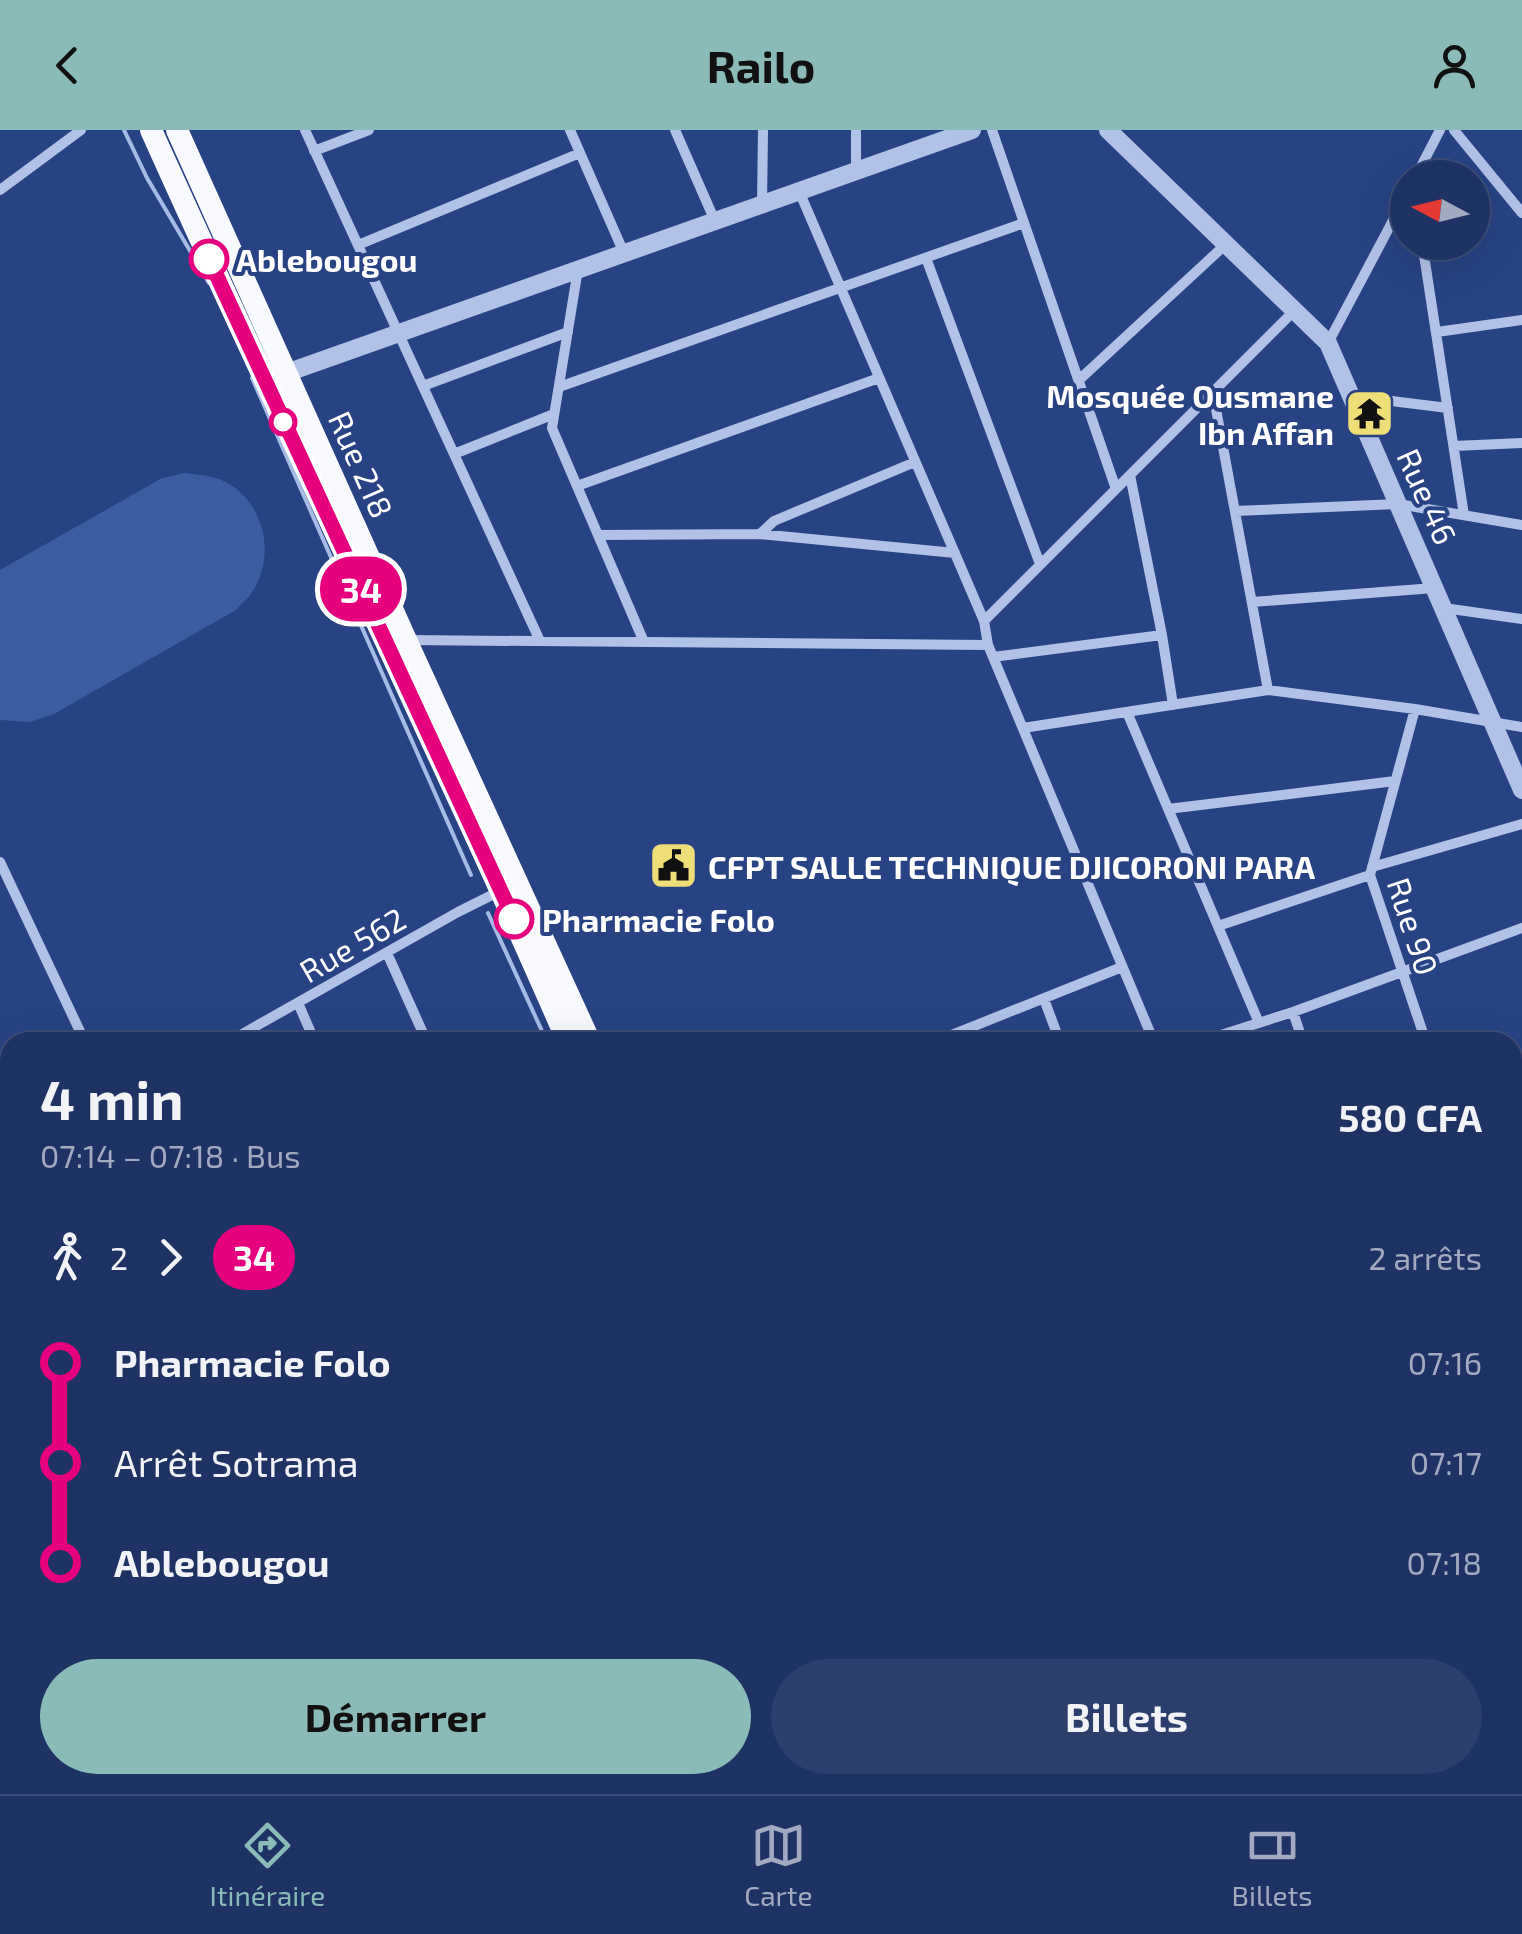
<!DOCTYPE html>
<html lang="fr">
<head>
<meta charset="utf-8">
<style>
	:root { --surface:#1e3263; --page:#2b3e6c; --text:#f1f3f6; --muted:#a1aabe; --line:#3c4d78; --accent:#8bbbb9 }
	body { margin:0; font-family:"Exo 2",sans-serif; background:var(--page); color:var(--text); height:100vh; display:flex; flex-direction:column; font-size:38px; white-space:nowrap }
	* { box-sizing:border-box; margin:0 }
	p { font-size:32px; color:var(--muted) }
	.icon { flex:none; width:55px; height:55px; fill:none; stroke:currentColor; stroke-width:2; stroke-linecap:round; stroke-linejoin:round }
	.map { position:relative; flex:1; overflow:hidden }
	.side { position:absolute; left:0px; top:902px; width:1522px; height:762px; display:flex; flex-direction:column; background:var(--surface); border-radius:30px 30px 0 0; box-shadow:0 10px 40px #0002,0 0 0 2px var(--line) }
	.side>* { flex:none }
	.badge { padding:0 20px; border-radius:32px; font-size:35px; line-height:65px }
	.needle { width:65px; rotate:277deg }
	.tools { position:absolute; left:1390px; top:30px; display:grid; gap:20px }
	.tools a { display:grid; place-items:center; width:100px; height:100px; border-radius:50%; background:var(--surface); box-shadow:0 10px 40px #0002,0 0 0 2px var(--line); font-size:50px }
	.map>.badge { position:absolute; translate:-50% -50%; box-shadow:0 0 0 5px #fff }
	.legs { display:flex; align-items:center; gap:15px; height:110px; padding:0 40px; font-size:32px }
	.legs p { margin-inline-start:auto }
	.summary { display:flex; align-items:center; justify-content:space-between; height:170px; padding:0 40px }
	h1 { font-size:55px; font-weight:700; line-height:75px }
	.primary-button { display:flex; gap:20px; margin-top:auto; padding:20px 40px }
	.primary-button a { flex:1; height:115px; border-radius:60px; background:var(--accent); color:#111; font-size:40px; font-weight:700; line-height:115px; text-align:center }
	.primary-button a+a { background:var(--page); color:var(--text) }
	ul { padding:0 40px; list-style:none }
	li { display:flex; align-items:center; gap:35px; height:100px; font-size:38px }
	li i { display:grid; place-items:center; width:15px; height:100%; margin:0 12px; background:currentColor }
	li i::after { content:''; width:25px; height:25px; margin:-12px; border:8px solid; border-radius:50%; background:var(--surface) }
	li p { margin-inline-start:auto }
	li:first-child i { background:linear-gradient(#0000 50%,currentColor 0) }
	li:last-child i { background:linear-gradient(currentColor 50%,#0000 0) }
	header { display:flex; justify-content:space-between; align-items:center; height:130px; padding:0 40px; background:var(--accent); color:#111; font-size:45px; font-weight:700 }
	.tabs { display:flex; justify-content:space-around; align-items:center; height:140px; border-top:2px solid var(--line); background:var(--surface); font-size:28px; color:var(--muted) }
	.tabs a { display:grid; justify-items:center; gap:5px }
	.tabs .current { color:var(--accent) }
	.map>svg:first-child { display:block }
	.green { fill:#3d5ba0 }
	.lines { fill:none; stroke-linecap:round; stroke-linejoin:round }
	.stream { stroke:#a7bbe7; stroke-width:4 }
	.minor { stroke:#b2c2e7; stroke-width:10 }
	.tertiary { stroke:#b2c2e7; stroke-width:18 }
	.trunk { stroke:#f9fafe; stroke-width:22 }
	.line-1-casing { stroke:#fff; stroke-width:22 }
	.line-1 { stroke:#e6007e; stroke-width:15 }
	.stop-1-dot { fill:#fff; stroke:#e6007e; stroke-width:5 }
	.labels { text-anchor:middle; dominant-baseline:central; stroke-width:8; stroke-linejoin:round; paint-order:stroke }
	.stop-label { font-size:32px; font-weight:bold; fill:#fff; stroke:#284384; text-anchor:start }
	.poi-label { font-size:32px; font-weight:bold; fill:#fff; stroke:#284384; text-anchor:end }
	.street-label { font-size:32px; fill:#fff; stroke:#284384 }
</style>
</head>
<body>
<header><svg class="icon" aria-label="back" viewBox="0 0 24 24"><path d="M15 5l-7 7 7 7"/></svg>Railo<svg class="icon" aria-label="person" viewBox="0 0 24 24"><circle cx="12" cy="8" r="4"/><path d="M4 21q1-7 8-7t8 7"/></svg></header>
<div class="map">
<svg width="1522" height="1664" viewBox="0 0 1522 1664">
	<rect width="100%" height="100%" fill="#284384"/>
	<!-- green -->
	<path class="green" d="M185 343C201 345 217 346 231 355 266 378 275 428 252 462 248 469 241 474 236 480L54 584 30 592 0 590V440L162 348Z"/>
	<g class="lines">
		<!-- stream -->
		<path class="stream" d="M124 0 147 48 209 153
			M252 248 471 745
			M488 783 547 912
			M1512 1157 1522 1154"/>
		<!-- minor -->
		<path class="minor" d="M305 0 540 511
			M570 0 624 123
			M675 0 715 91
			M992 0 1116 359
			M1454 0 1522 83
			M314 21 369 0
			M856 41V0
			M1415 48 1440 0
			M0 60 81 0
			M799 61 984 491 988 515 1154 912
			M762 74 763 0
			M1422 112 1464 385
			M358 115 580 23
			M926 128 1040 434
			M578 139 552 298 644 512
			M1437 202 1522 190
			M1328 213 1408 62
			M1079 250 1225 115
			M423 256 568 202
			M559 257 1024 93
			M1213 263 1268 560
			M1351 266 1448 278
			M1454 316 1522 313
			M454 324 554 284
			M1130 345 1162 505 1173 575
			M577 356 879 248
			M1235 381 1398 374 1522 395
			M760 404 955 423
			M598 405 760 404 774 391 915 332
			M1252 472 1434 458
			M1444 478 1522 489
			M984 491 1294 181
			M407 510 988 515
			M993 527 1162 505
			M1415 579 1370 745 1426 912
			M1127 582 1259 893
			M1023 598 1268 560 1415 579 1522 597
			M1168 679 1395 651
			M0 732 85 912
			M1372 737 1522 694
			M1218 796 1370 745
			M387 823 427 912
			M1044 869 1060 912
			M298 873 315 912
			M1293 882 1303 912
			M228 912 458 782 502 760
			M934 912 1122 837
			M1199 912 1293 882 1522 798
			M1512 948 1522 945
			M0 1050 10 1043
			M0 1393 10 1385
			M0 1568 10 1582
			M0 1613 10 1626
			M31 1655 38 1664
			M64 1655 70 1664
			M218 1655 225 1664
			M1121 1655 1125 1664
			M1364 1655 1368 1664
			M1433 1655 1436 1664
			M1510 1655 1513 1664
			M300 1664 311 1655"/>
		<!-- tertiary -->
		<path class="tertiary" d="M1108 0 1328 213 1522 660
			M275 247 972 0
			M1512 1171 1522 1167
			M0 1225 10 1234
			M0 1252 10 1261
			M380 1655 387 1664
			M403 1655 410 1664"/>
		<!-- trunk -->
		<path class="trunk" d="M151 0C288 305 434 606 568 912
			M177 0 406 510 590 912
			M888 1655 892 1664
			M915 1655 919 1664"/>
	</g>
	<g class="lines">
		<defs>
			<path id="line-1" d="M209 129 514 789"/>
		</defs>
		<!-- line-1 casing -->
		<use href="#line-1" class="line-1-casing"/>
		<!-- line-1 -->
		<use href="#line-1" class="line-1"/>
	</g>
	<!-- icons -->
	<defs>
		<symbol id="temple-square" viewBox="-11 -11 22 22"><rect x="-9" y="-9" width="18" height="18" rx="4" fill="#efdd78" stroke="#284384"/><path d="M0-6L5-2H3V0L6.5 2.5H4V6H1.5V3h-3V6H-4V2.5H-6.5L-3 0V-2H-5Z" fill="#111"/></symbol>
		<symbol id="civic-square" viewBox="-11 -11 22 22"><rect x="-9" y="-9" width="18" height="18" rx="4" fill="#efdd78" stroke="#284384"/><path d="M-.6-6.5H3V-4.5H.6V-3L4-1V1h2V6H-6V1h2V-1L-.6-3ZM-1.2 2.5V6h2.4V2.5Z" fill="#111"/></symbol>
	</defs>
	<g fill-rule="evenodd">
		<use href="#temple-square" x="1342" y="256" width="55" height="55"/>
		<use href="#civic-square" x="646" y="708" width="55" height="55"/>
	</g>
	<!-- markers -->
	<g class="stop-1-dot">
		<circle cx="209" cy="129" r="18"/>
		<circle cx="283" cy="292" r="12"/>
		<circle cx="514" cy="789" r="18"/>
	</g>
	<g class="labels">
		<!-- stop labels -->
		<g class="stop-label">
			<text x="236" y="129">Ablebougou</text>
			<text x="542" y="789">Pharmacie Folo</text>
		</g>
		<!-- poi labels -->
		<g class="poi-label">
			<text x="1334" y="265">Mosquée Ousmane<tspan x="1334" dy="37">Ibn Affan</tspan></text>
			<text x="708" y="736" text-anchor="start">CFPT SALLE TECHNIQUE DJICORONI PARA</text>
		</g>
		<!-- street labels -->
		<g class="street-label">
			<text transform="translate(362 334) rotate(66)">Rue 218</text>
			<text transform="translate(1428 366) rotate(66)">Rue 46</text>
			<text transform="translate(1414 796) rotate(72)">Rue 90</text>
			<text transform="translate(352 814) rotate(-30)">Rue 562</text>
		</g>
	</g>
</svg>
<div class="tools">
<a><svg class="needle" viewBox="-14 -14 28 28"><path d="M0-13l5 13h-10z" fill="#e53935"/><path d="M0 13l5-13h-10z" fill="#a1aabe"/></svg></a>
</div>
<b class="badge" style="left:361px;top:459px;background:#e6007e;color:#fff">34</b>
<section class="side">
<div class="summary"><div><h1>4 min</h1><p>07:14 – 07:18 · Bus</p></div><b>580 CFA</b></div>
<div class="legs"><svg class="icon" aria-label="walk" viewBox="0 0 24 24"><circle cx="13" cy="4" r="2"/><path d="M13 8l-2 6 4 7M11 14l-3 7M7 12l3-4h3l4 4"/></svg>2<svg class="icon" aria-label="forward" viewBox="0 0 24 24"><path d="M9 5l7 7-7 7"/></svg><b class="badge" style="background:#e6007e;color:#fff">34</b><p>2 arrêts</p></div>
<ul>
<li><i style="color:#e6007e"></i><b>Pharmacie Folo</b><p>07:16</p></li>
<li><i style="color:#e6007e"></i><span>Arrêt Sotrama</span><p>07:17</p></li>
<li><i style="color:#e6007e"></i><b>Ablebougou</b><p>07:18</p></li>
</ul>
<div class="primary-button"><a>Démarrer</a><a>Billets</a></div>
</section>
</div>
<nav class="tabs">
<a class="current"><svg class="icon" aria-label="directions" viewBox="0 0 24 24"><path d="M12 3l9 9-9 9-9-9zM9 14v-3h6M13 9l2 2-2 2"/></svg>Itinéraire</a>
<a><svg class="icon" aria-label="map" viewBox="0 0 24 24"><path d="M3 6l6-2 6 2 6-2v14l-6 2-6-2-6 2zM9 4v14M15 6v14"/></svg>Carte</a>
<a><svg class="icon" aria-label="tickets" viewBox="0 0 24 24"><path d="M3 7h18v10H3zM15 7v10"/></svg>Billets</a>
</nav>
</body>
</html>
